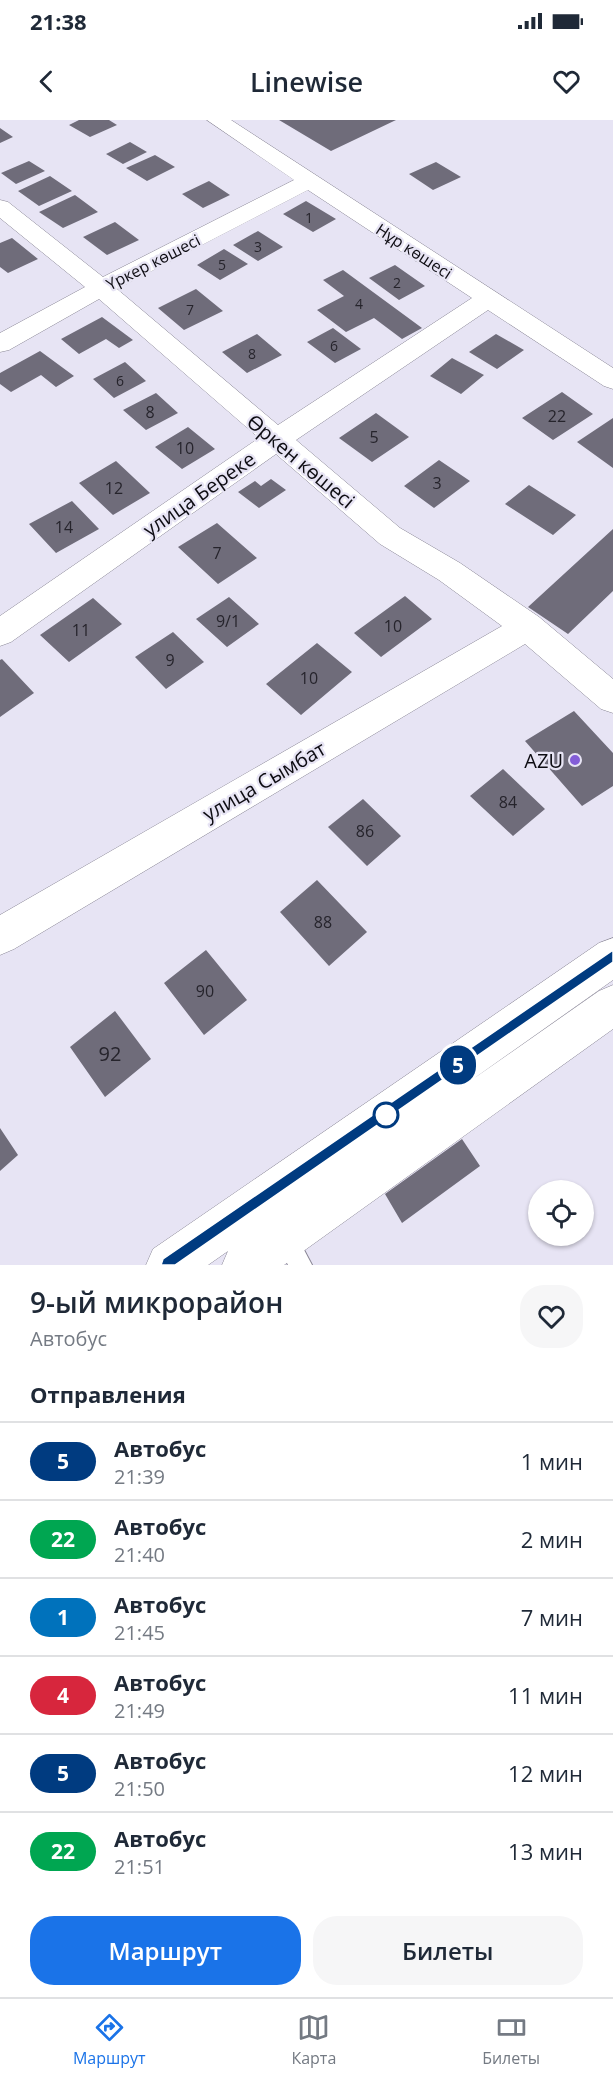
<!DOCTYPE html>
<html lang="ru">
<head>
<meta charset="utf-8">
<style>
	:root { --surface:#fff; --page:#f6f6f7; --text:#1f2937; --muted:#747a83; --line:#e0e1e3; --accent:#1a73e8 }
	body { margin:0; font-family:"Open Sans",sans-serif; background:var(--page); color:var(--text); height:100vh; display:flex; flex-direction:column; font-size:22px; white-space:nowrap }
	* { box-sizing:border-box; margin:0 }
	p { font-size:20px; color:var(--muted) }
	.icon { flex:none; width:33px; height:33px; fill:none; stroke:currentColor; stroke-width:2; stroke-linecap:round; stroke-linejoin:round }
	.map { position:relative; height:1145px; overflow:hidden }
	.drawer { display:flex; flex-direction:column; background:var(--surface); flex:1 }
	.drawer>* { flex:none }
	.badge { padding:0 12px; border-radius:20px; font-size:21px; line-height:39px }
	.controls { position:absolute; left:528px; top:1060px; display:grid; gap:12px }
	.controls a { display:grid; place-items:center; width:66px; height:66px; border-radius:50%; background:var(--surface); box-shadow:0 2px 4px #0004; font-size:30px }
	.map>.badge { position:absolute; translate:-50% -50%; box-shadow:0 0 0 3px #fff }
	h2 { padding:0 30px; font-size:22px; line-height:54px }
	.round { display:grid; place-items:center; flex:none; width:63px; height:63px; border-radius:24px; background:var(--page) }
	.overview { display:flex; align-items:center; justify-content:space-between; height:102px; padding:0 30px }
	h1 { font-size:28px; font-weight:600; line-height:45px }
	.button { display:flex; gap:12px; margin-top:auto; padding:12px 30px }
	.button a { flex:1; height:69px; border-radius:24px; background:var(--accent); color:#fff; font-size:24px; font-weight:600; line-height:69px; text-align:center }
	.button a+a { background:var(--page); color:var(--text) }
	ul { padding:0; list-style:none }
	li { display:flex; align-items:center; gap:18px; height:78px; padding:0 30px; border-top:2px solid var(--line) }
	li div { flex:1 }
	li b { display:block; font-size:22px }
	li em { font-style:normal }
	li .badge { min-width:66px; font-weight:700; text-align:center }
	.status { display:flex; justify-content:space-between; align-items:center; height:42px; padding:0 30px; background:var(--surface); direction:ltr }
	.status svg { height:16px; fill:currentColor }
	header { display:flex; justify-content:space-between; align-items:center; height:78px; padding:0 30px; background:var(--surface); font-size:27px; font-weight:600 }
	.dock { display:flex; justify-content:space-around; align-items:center; height:84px; border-top:2px solid var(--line); background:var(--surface); font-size:16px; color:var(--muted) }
	.dock a { display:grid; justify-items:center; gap:3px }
	.dock .selected { color:var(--accent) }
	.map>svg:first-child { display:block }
	.building { fill:#6f6c7a }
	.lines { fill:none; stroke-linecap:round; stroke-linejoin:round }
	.lane-casing { stroke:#888594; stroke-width:2 }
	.street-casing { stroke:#888594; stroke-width:1 }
	.secondary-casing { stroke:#888594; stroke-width:1 }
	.lane { fill:#fff; fill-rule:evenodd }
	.street { fill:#fff; fill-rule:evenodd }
	.secondary { fill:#fff; fill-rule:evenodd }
	.line { fill:#003b80; stroke:#fff; stroke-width:1.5 }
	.poi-dot { fill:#835dd7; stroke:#e7e4f4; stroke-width:2 }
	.stop-dot { fill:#fff; stroke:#003b80; stroke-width:3 }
	.labels { text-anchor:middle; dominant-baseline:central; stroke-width:4.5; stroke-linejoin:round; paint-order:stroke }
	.far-number-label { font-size:14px; fill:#26242c }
	.far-street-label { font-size:16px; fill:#0d0c12; stroke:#e7e4f4 }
	.number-label { font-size:16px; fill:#26242c }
	.street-label { font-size:20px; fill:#0d0c12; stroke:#e7e4f4 }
	.poi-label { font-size:20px; fill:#0d0c12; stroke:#e7e4f4; text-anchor:end }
	.near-number-label { font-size:20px; fill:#26242c }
</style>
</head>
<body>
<div class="status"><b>21:38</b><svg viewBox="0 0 49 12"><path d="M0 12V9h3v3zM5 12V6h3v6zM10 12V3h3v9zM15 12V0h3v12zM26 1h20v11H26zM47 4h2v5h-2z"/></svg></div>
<header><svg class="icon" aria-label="back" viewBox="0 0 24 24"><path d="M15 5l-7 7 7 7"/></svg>Linewise<svg class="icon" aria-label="heart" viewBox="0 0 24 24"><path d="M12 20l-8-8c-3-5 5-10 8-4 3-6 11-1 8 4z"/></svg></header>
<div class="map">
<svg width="613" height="1145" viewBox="0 0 613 1145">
	<rect width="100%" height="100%" fill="#e7e4f4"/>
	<!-- building -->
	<path class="building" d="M79 0H109L117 5 90 17 69 5Z
		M279 0H396L331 31Z
		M0 8 13 17 0 23Z
		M130 22 147 32 123 44 106 34Z
		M155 35 175 47 147 61 126 48Z
		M29 41 45 51 16 64 1 53Z
		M436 42 461 57 433 70 409 54Z
		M50 56 72 71 39 86 18 71Z
		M209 61 230 75 203 88 182 74Z
		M75 75 98 92 63 108 39 92Z
		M306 81 336 99 313 112 283 94Z
		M115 102 139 120 107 135 83 117Z
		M258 111 283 127 258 141 233 125Z
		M12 118 38 139 8 153 0 147V123Z
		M224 129 248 144 220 160 197 145Z
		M395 145 425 166 399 180 369 158Z
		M343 150 422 208 402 219 374 198 346 212 317 190 344 176 323 160Z
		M196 169 223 191 184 210 158 188Z
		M102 197 133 220 119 228 106 219 79 234 61 219Z
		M333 208 361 229 335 243 307 222Z
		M257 214 282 235 247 253 222 232Z
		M496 214 524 230 497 249 469 232Z
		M40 231 74 256 56 267 41 255 11 272 0 264V253Z
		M452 238 484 255 461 274 430 256Z
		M125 242 146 261 114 278 93 259Z
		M562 272 593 294 553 320 522 298Z
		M156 273 178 293 146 310 123 290Z
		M376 293 409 317 372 342 339 318Z
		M613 298V348L577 322Z
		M188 307 215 329 182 349 155 327Z
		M439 340 470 361 434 388 404 366Z
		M116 341 150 373 113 395 79 363Z
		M271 359 286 370 259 388 238 372 255 361 261 366Z
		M529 365 576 395 553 415 505 384Z
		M72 381 99 409 56 433 29 404Z
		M217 403 257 438 218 464 178 427Z
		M613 409V471L568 514 528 487Z
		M405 476 432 499 381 537 354 513Z
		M229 477 259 504 227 527 196 499Z
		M93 478 122 504 69 542 40 515Z
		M173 512 204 542 166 569 135 537Z
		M317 523 352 552 301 595 266 564Z
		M2 539 34 573 0 597V540Z
		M574 591 613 633V666L582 686 525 621Z
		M503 649 545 689 513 716 470 676Z
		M363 679 401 716 367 746 328 707Z
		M317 760 367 812 329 846 280 792Z
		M206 830 247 880 204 915 164 863Z
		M115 891 151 939 105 977 70 927Z
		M0 1008 18 1035 0 1051Z
		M462 1019 480 1046 402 1103 385 1074Z"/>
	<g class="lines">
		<defs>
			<path id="lane" d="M285 1106 293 1109 312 1145H288L274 1117 277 1109Z"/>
			<path id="street" d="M207 0H231L613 248V269L604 266 488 190 296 320 400 408 460 443 539 497 613 559V593L601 589 525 524 14 829 0 835V795L502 506 439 460 380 424 276 334 11 522 0 526V496L259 318 99 179 9 230 0 232V213L85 167 0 98V80L8 82 103 157 294 60ZM308 70 472 178 278 305 117 169Z"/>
			<path id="secondary" d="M613 818V860L456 971 599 871 613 865V909L284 1145H222L228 1131 208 1145H146L153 1129 599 823Z"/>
		</defs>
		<!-- lane casing -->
		<use href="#lane" class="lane-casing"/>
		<!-- street casing -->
		<use href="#street" class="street-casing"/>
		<!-- secondary casing -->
		<use href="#secondary" class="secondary-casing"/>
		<!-- lane -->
		<use href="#lane" class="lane"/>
		<!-- street -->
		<use href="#street" class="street"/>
		<!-- secondary -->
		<use href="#secondary" class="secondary"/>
	</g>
	<!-- line -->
	<path class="line" d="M613 830V842L175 1145H161L163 1139Z"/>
	<!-- markers -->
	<circle class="poi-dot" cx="575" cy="640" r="6"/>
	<circle class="stop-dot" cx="386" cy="995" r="12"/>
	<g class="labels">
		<!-- far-number labels -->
		<g class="far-number-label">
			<text x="309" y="97">1</text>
			<text x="258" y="126">3</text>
			<text x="222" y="144">5</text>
			<text x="397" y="162">2</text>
			<text x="359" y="183">4</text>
			<text x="190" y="189">7</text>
			<text x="334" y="225">6</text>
			<text x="252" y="233">8</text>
			<text x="120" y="260">6</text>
		</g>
		<!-- far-street labels -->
		<g class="far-street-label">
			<text transform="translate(414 131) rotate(33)">Нұр көшесі</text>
			<text transform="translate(153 142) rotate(-27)">Үркер көшесі</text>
		</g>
		<!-- number labels -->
		<g class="number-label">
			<text x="150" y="292">8</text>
			<text x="557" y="296">22</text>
			<text x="374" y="317">5</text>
			<text x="185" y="328">10</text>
			<text x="437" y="363">3</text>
			<text x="114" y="368">12</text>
			<text x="64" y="407">14</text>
			<text x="217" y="433">7</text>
			<text x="228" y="501">9/1</text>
			<text x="393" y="506">10</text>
			<text x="81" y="510">11</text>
			<text x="170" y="540">9</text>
			<text x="309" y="558">10</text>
			<text x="508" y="682">84</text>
			<text x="365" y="711">86</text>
			<text x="323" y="802">88</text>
			<text x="205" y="871">90</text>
		</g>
		<!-- street labels -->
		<g class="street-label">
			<text transform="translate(301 341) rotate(40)">Өркен көшесі</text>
			<text transform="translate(199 374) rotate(-35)">улица Береке</text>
			<text transform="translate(264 661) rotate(-30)">улица Сымбат</text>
		</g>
		<!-- poi labels -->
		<g class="poi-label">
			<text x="563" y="640">AZU</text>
		</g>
		<!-- near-number labels -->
		<g class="near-number-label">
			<text x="110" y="933">92</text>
		</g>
	</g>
</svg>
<div class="controls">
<a><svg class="icon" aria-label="locate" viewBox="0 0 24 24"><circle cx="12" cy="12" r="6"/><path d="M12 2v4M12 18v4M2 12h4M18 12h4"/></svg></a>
</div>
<b class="badge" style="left:458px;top:945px;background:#003b80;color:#fff">5</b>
</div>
<section class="drawer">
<div class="overview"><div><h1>9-ый микрорайон</h1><p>Автобус</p></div><a class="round"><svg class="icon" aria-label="heart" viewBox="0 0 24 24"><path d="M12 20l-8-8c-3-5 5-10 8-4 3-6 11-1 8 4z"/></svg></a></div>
<h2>Отправления</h2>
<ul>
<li><span class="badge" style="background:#003b80;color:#fff">5</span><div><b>Автобус</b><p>21:39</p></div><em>1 мин</em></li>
<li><span class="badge" style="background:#00a651;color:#fff">22</span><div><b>Автобус</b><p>21:40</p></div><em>2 мин</em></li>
<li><span class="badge" style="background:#0072bc;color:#fff">1</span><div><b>Автобус</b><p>21:45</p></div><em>7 мин</em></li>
<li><span class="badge" style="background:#d7263d;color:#fff">4</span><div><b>Автобус</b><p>21:49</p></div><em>11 мин</em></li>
<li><span class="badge" style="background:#003b80;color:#fff">5</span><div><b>Автобус</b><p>21:50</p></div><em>12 мин</em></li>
<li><span class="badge" style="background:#00a651;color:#fff">22</span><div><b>Автобус</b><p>21:51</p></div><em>13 мин</em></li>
</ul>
<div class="button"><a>Маршрут</a><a>Билеты</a></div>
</section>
<nav class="dock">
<a class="selected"><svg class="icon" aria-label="directions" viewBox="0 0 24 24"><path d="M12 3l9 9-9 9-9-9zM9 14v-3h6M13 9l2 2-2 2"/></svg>Маршрут</a>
<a><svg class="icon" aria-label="map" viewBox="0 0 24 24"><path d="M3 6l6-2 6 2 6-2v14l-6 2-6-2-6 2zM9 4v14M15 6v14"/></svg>Карта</a>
<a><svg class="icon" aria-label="tickets" viewBox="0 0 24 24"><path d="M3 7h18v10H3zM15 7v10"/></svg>Билеты</a>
</nav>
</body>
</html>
